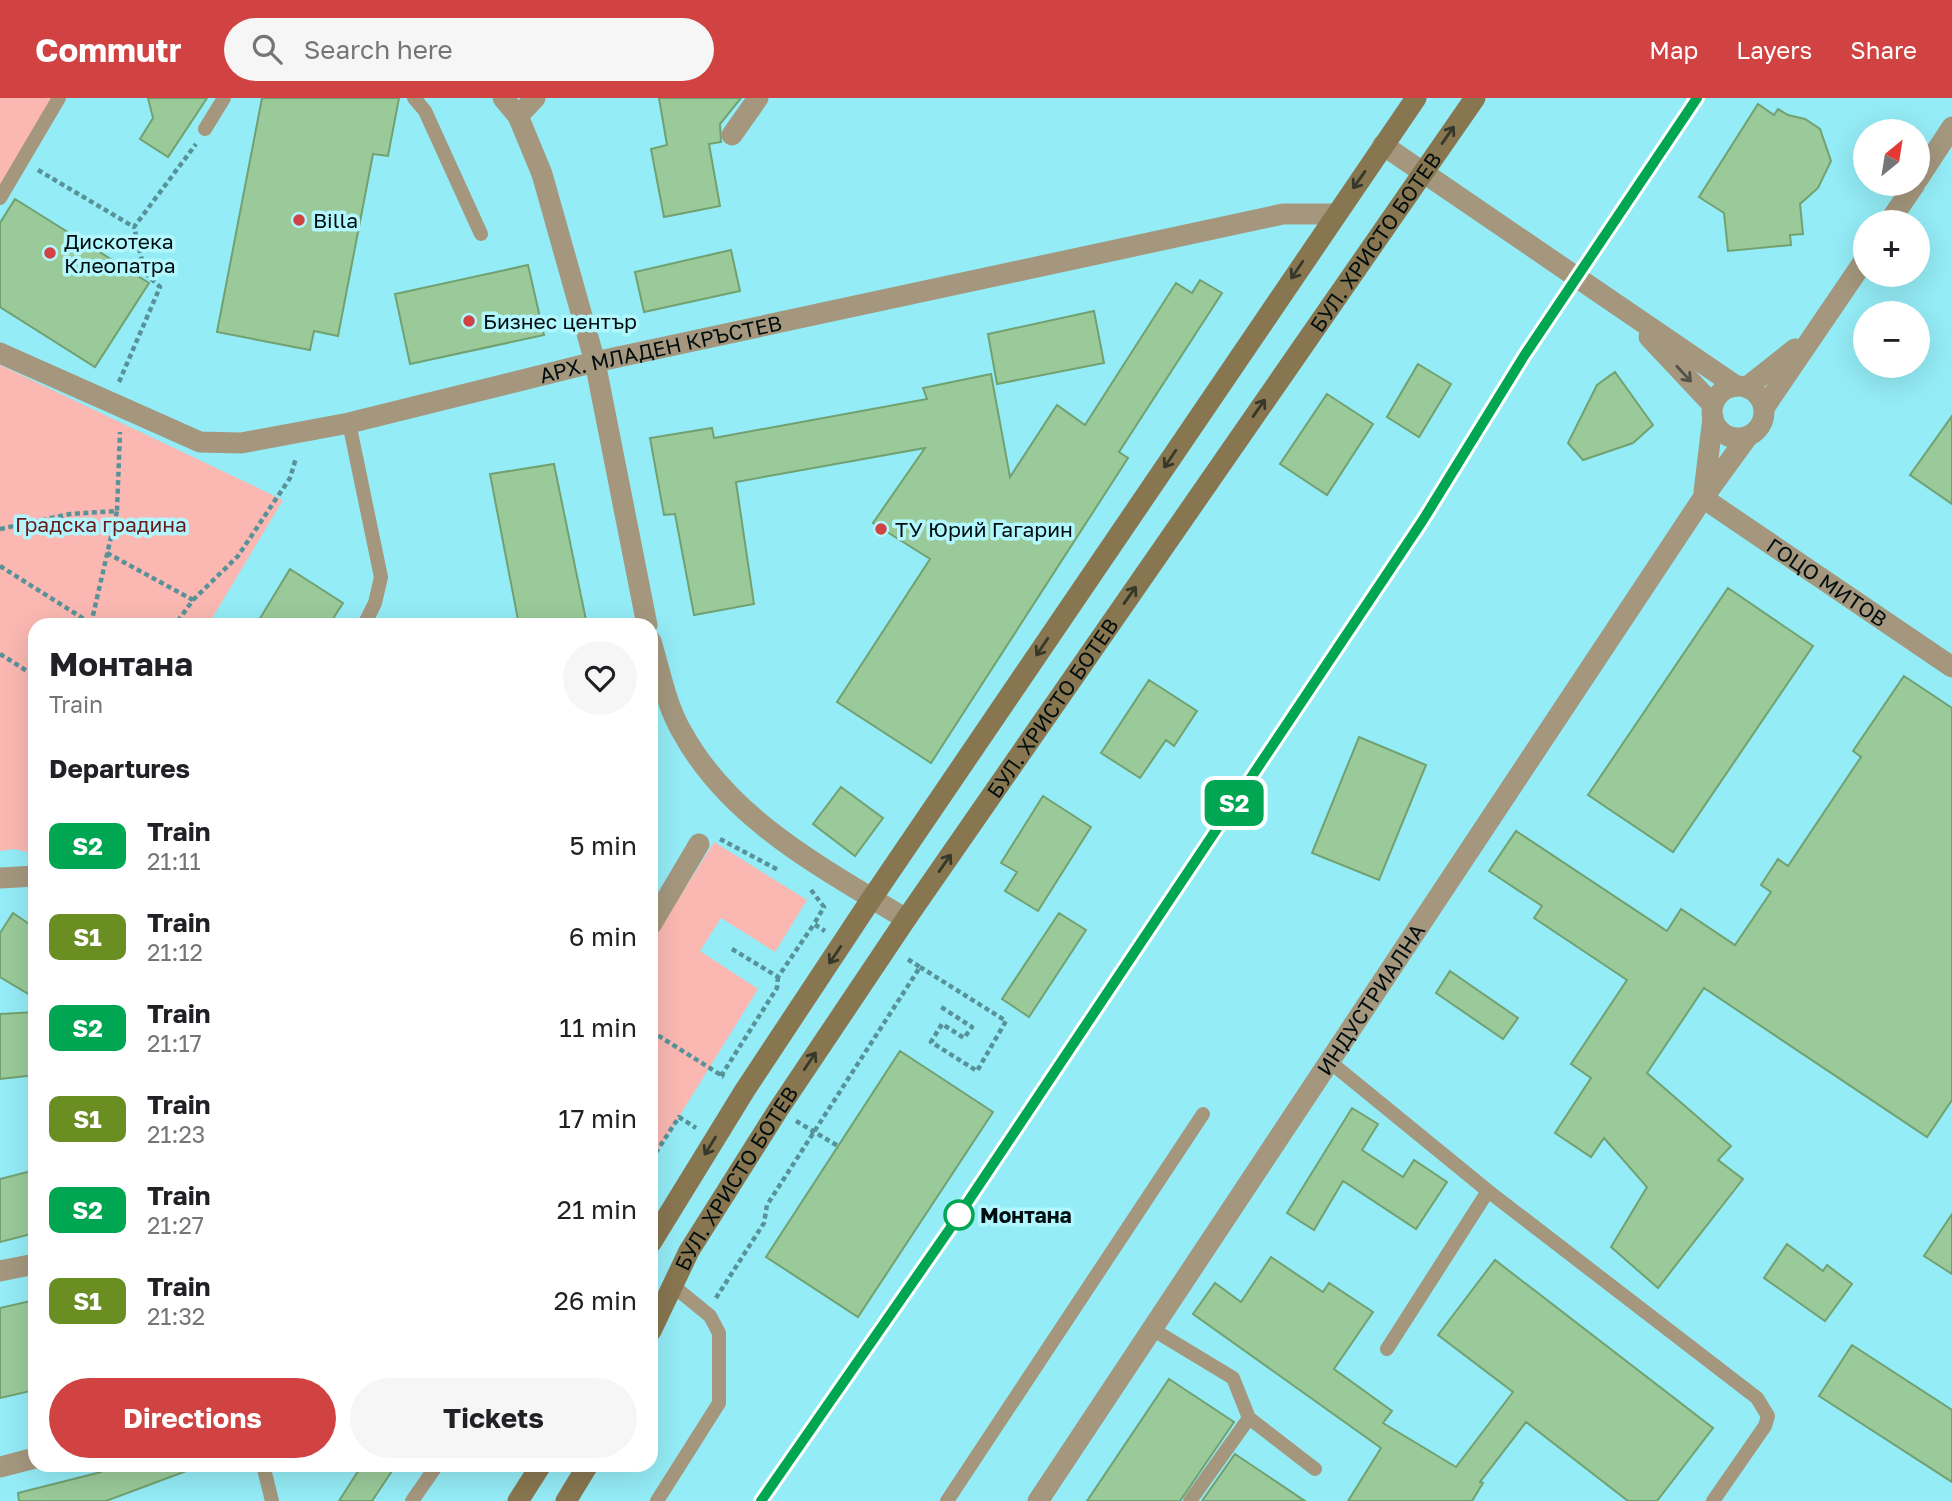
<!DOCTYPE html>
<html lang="en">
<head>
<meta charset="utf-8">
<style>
	:root { --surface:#fff; --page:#f6f6f6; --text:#202124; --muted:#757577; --accent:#d14243 }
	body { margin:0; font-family:"Golos Text",sans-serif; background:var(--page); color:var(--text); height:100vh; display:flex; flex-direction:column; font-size:26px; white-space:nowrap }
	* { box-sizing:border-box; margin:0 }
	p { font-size:23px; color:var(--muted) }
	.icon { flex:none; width:38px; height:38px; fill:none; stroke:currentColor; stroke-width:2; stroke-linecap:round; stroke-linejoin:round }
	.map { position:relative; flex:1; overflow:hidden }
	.sheet { position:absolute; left:28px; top:520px; width:630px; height:854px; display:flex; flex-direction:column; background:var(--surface); border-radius:21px; box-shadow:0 7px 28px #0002 }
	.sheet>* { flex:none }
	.badge { padding:0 14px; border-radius:10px; font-size:24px; line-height:46px }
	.needle { width:46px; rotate:30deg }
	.buttons { position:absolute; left:1853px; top:21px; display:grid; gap:14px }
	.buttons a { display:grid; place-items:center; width:77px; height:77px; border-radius:50%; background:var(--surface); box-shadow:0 7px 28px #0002; font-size:35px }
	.map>.badge { position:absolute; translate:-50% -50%; box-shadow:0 0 0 4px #fff }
	h2 { padding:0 21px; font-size:26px; line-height:63px }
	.round { display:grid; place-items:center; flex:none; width:74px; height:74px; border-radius:37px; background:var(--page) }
	.headline { display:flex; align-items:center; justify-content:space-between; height:119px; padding:0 21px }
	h1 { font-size:33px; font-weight:700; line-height:52px }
	.cta { display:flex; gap:14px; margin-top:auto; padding:14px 21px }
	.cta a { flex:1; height:80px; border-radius:42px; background:var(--accent); color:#fff; font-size:28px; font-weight:700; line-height:80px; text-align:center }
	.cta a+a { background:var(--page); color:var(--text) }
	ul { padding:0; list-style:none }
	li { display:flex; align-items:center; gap:21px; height:91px; padding:0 21px }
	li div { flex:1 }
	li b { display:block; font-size:26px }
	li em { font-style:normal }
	li .badge { min-width:77px; font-weight:700; text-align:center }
	header { display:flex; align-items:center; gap:42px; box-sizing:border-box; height:98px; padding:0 35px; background:var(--accent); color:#fff }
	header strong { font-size:33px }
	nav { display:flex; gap:38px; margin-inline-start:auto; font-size:24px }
	.search { width:490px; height:63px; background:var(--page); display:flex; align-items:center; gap:18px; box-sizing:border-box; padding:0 24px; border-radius:38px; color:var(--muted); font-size:26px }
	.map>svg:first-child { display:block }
	.green { fill:#fbb8b2 }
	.building { fill:#9aca99; stroke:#72a171; stroke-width:2 }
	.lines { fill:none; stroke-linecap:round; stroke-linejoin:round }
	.path { stroke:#589299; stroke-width:4.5; stroke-dasharray:5 3.5; stroke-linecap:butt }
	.service { stroke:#a4977e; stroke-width:14 }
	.minor { stroke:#a4977e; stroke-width:21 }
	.secondary { stroke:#887650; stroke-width:21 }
	.rail-casing { stroke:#50868d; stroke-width:8 }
	.rail { stroke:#b2f6fe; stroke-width:5; stroke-dasharray:16; stroke-linecap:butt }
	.oneway { stroke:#36382a }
	.oneway2 { stroke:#525247 }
	.line-casing { stroke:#fff; stroke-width:16 }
	.line { stroke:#00a651; stroke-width:10 }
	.poi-dot { fill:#d14243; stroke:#b2f6fe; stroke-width:2.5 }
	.stop-dot { fill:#fff; stroke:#00a651; stroke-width:3.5 }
	.labels { text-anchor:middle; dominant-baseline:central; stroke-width:7; stroke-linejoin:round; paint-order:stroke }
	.poi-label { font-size:21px; fill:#000e10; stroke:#b2f6fe; text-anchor:start }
	.street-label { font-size:21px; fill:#000e10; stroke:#b2f6fe }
	.park-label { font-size:21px; fill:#6a1c1c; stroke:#b2f6fe }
	.stop-label { font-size:21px; font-weight:bold; fill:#000e10; stroke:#b2f6fe; text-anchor:start }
</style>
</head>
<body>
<header>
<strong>Commutr</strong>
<div class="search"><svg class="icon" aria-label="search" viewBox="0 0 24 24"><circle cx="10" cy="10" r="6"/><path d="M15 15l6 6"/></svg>Search here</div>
<nav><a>Map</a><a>Layers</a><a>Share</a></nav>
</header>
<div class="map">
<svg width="1952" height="1403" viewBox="0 0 1952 1403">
	<rect width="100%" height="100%" fill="#94ecf6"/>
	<!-- green -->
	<path class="green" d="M0 0H59L0 100Z
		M0 267 283 402 208 527H35V756L14 751 0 753Z
		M714 744 807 802 775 854 721 820 700 853 758 891 651 1064V845Z"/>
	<!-- building -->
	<path class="building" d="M148 0H207L168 59 140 41 153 20Z
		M262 0H399L388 58 373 56 338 238 314 233 310 252 217 234Z
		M659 0H741L720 26 721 44 709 46 720 108 664 119 651 51 667 47Z
		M1758 6 1774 17 1778 11 1788 17 1805 21 1820 31 1831 63 1818 90 1800 106 1803 136 1790 137 1791 147 1728 153 1724 115 1699 99Z
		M15 101 149 185 95 269 0 209V125Z
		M731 152 740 193 644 214 635 174Z
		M528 167 544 237 410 266 395 196Z
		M1200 182 1222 195 1119 354 1128 360 931 665 837 604 930 461 873 425 925 350 736 384 754 506 694 517 675 416 664 417 650 340 712 330 714 340 927 301 923 290 991 276 1010 379 1057 307 1085 327 1176 185 1192 195Z
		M1094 213 1104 265 997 286 988 236Z
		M1418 266 1451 286 1419 339 1387 319Z
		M1615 274 1653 327 1633 345 1583 362 1568 345 1597 287Z
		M1327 296 1373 326 1327 397 1280 366Z
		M1952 318V406L1910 377Z
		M554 366 587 527H519L490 376Z
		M290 471 343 505 329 527H256Z
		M1728 490 1813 548 1673 754 1588 697Z
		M1904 578 1952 610V1002L1927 1039 1704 890 1647 975 1731 1048 1718 1062 1743 1081 1658 1190 1611 1149 1647 1089 1604 1040 1591 1059 1555 1035 1591 980 1571 966 1627 882 1534 820 1542 808 1489 773 1516 733 1667 833 1681 811 1735 847 1771 794 1761 787 1778 761 1788 768 1861 659 1853 653Z
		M1149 582 1197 613 1174 648 1166 642 1140 680 1101 655Z
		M1359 639 1426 667 1379 782 1312 755Z
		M841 689 883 720 855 758 813 726Z
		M1043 698 1091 729 1038 813 1005 793 1017 774 1001 765Z
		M13 815 35 830V900L0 879V835Z
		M1059 815 1086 832 1029 919 1002 901Z
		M1450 873 1518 920 1503 941 1436 895Z
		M35 914V977L0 981V916Z
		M900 953 993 1014 858 1219 766 1159Z
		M1352 1010 1378 1026 1362 1052 1403 1079 1414 1062 1447 1084 1416 1131 1343 1083 1314 1132 1287 1115Z
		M35 1072V1135L0 1144V1081Z
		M1952 1116V1176L1924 1158Z
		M1787 1146 1823 1173 1827 1167 1852 1186 1825 1223 1764 1180Z
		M1271 1159 1323 1194 1329 1185 1373 1214 1334 1271 1392 1313 1383 1325 1456 1369 1513 1294 1438 1237 1495 1162 1713 1330 1657 1403H1628L1526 1324 1480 1384 1483 1385 1472 1403H1348L1381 1350 1193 1216 1215 1185 1241 1204Z
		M35 1202V1292L0 1300V1210Z
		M1852 1247 1952 1312V1384L1819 1298Z
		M1169 1281 1234 1324 1180 1403H1087Z
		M1235 1356 1305 1403H1202Z
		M98 1367H197V1369L106 1403H19L18 1395 101 1374Z
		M362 1367H396L372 1403H339Z"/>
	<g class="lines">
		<!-- path -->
		<path class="path" d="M38 72 134 129 196 46
			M119 284 160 189 145 175 134 129
			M0 431 70 416 117 413 120 334
			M107 455 193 502 175 527
			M0 468 92 526
			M193 502 238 458 290 380 296 360
			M91 526 117 413
			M0 556 35 578
			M720 741 780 773
			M811 792 824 809 814 826
			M732 851 778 879 814 826 825 833
			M920 869 1006 923 977 973 931 944 942 926 964 940 972 929 941 909
			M651 933 724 979
			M721 978 777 890 778 879
			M796 1023 838 1048
			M651 1062 679 1019 696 1030
			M716 1200 764 1125 767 1107 920 869 906 860"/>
		<!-- service -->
		<path class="service" d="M414 0 425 13 481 136
			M205 31 224 0
			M0 100 59 0
			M349 325 381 479 375 505 364 527
			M1330 964 1488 1093 1757 1300 1768 1318 1765 1328 1713 1403
			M1152 1231 1233 1280 1249 1320 1315 1371
			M1387 1251 1488 1093
			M263 1367 272 1403
			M412 1403 437 1367
			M657 1403 719 1305V1235L710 1218 672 1187
			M947 1403 1203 1016
			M1190 1403 1249 1320"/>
		<!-- minor -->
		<g class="minor">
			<path d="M503 0 518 18 542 76 595 264 647 527"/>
			<path d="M518 18 535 0"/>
			<path d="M732 37 758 0"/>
			<path d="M1383 47 1736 288"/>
			<path d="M1918 81 1952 29"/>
			<path d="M1889 124 1915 86"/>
			<path d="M1649 239 1713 307"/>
			<path id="s1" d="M0 255 200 344 241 345 349 325 595 264 1283 116H1335"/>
			<circle cx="1738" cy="314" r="26"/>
			<path d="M1747 289 1795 251"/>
			<path d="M1764 310 1866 160"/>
			<path d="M1704 394 1713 319"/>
			<path id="s2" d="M1703 400 1952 569"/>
			<path d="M651 543C660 573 666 607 682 634 730 722 823 770 906 821"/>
			<path d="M0 780 35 778"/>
			<path d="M651 827 699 746"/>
			<path d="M0 1173 35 1166"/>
			<path d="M0 1369 35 1360"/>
			<path id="s3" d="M1038 1403 1703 400 1748 338"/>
		</g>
		<!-- secondary -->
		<g class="secondary">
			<path d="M651 1145 745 992 872 800 1416 0"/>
			<path id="s4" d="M651 1233 689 1153 778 1012 906 821 1475 0"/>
			<path d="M518 1403 541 1367"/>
			<path d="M566 1403 588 1367"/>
		</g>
		<defs>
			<path id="rail" d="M762 1403 949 1132 1423 422 1524 258 1697 0"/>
		</defs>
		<!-- rail casing -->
		<use href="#rail" class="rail-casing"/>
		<!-- rail -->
		<use href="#rail" class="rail"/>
	</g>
	<!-- one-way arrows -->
	<defs><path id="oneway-shaft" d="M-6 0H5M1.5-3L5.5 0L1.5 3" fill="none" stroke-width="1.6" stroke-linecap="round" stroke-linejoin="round" transform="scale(1.75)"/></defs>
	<g class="oneway">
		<use href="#oneway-shaft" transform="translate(1448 37) rotate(-55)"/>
		<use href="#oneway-shaft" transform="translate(1359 82) rotate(125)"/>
		<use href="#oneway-shaft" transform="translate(1297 172) rotate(124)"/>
		<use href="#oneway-shaft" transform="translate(1259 310) rotate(-55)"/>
		<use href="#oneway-shaft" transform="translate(1170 361) rotate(124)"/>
		<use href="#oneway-shaft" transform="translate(1130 497) rotate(-55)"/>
		<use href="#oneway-shaft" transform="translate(1042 549) rotate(124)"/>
		<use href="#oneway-shaft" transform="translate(945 765) rotate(-55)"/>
		<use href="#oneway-shaft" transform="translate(835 857) rotate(124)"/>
		<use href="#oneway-shaft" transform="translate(810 963) rotate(-56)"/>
		<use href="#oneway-shaft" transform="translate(710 1048) rotate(122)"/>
	</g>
	<use class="oneway2" href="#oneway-shaft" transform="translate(1684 276) rotate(47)"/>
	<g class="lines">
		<defs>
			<path id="line" d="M761 1403 949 1132 1423 422 1524 258 1697 0"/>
		</defs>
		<!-- line casing -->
		<use href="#line" class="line-casing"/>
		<!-- line -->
		<use href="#line" class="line"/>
	</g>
	<!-- markers -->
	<g class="poi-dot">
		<circle cx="299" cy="122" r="7"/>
		<circle cx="50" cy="155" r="7"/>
		<circle cx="469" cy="223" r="7"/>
		<circle cx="881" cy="431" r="7"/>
	</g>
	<circle class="stop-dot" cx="959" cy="1117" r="14"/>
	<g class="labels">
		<!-- poi labels -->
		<g class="poi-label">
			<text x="313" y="122">Billa</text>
			<text x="64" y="143">Дискотека<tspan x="64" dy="24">Клеопатра</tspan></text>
			<text x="483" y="223">Бизнес център</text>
			<text x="895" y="431">ТУ Юрий Гагарин</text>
		</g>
		<!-- street labels -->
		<g class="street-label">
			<text stroke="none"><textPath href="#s4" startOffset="1309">БУЛ. ХРИСТО БОТЕВ</textPath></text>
			<text stroke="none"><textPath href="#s1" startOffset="690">АРХ. МЛАДЕН КРЪСТЕВ</textPath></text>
			<text stroke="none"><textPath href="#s2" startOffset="150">ГОЦО МИТОВ</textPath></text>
			<text stroke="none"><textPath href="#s4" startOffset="742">БУЛ. ХРИСТО БОТЕВ</textPath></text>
			<text stroke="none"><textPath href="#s3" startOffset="602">ИНДУСТРИАЛНА</textPath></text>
			<text stroke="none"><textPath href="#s4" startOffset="175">БУЛ. ХРИСТО БОТЕВ</textPath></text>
		</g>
		<!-- park labels -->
		<g class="park-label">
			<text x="101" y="426">Градска градина</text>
		</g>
		<!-- stop labels -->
		<g class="stop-label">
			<text x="980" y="1117">Монтана</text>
		</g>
	</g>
</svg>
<div class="buttons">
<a><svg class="needle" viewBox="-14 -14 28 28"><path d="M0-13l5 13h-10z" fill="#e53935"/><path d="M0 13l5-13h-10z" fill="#757577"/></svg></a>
<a>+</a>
<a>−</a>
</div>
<b class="badge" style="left:1234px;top:705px;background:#00a651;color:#fff">S2</b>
<section class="sheet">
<div class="headline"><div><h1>Монтана</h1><p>Train</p></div><a class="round"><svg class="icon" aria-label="heart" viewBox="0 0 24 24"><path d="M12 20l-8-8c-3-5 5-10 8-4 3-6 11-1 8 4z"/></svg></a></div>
<h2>Departures</h2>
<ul>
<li><span class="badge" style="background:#00a651;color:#fff">S2</span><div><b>Train</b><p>21:11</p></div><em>5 min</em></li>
<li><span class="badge" style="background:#6b8e23;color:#fff">S1</span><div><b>Train</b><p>21:12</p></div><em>6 min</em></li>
<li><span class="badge" style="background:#00a651;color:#fff">S2</span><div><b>Train</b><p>21:17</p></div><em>11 min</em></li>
<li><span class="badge" style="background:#6b8e23;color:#fff">S1</span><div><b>Train</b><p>21:23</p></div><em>17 min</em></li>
<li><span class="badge" style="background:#00a651;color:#fff">S2</span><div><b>Train</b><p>21:27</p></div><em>21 min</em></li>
<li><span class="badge" style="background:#6b8e23;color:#fff">S1</span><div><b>Train</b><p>21:32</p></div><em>26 min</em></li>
</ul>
<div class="cta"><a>Directions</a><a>Tickets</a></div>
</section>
</div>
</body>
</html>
